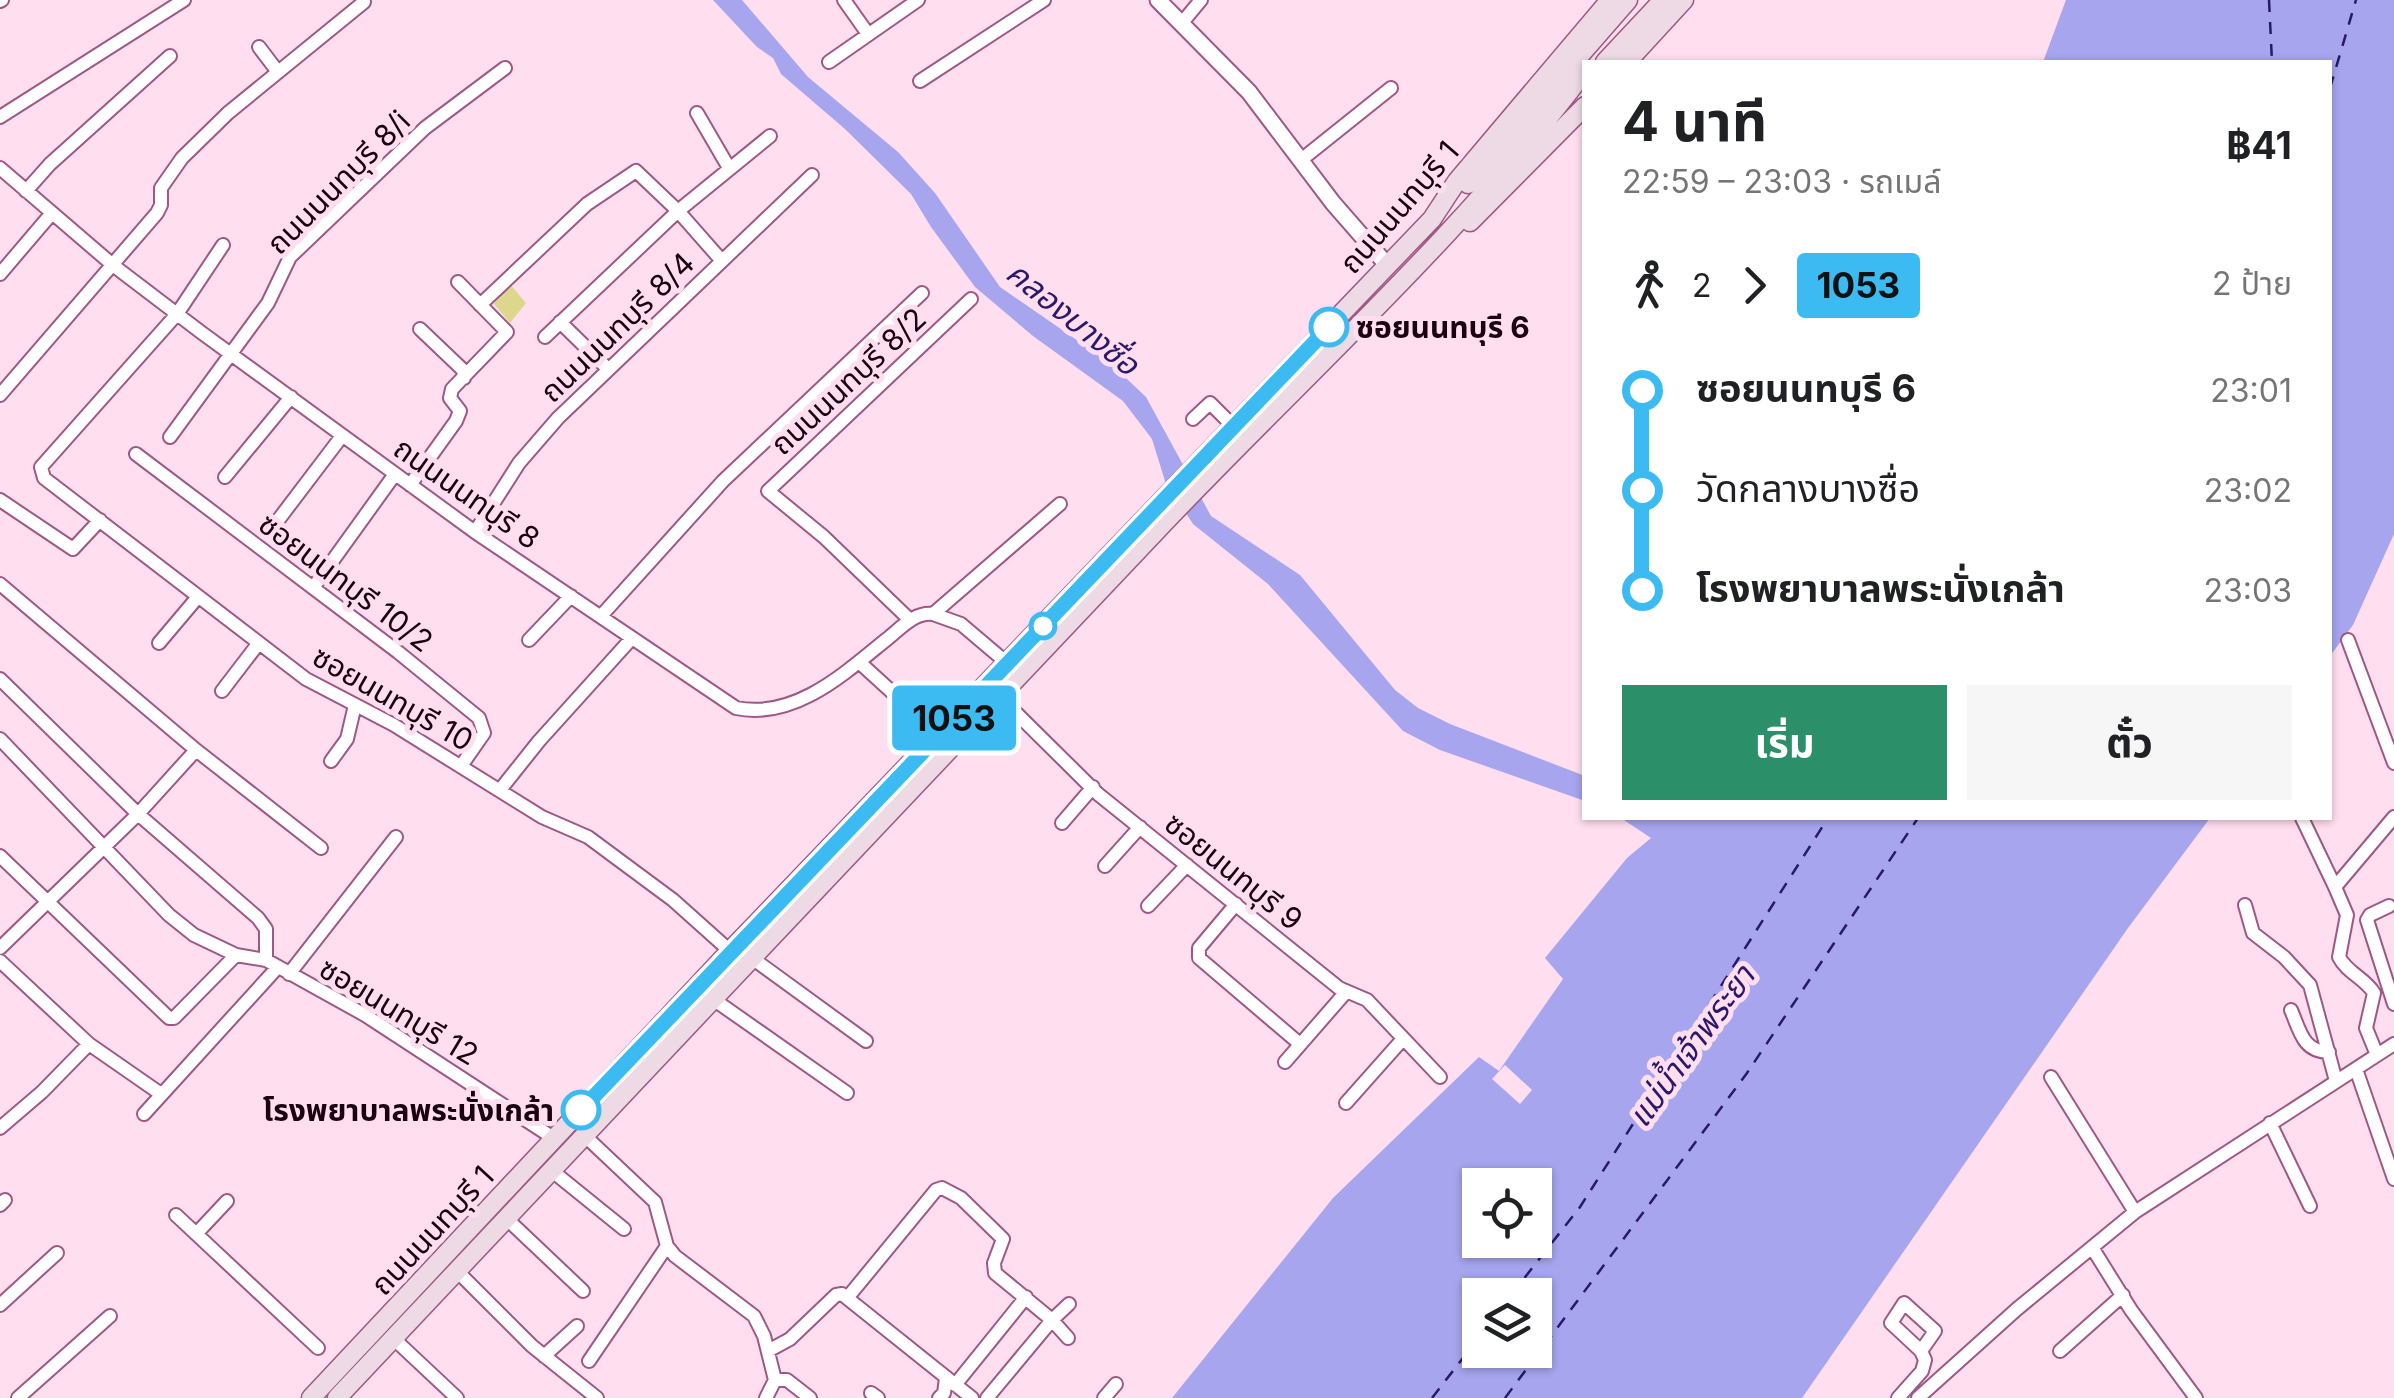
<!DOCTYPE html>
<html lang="th">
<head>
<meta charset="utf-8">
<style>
	:root { --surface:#fff; --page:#f6f6f6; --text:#202124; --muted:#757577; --accent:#2b8f6a }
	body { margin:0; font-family:Inter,"Noto Sans Thai",sans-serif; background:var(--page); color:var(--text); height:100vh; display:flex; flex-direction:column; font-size:38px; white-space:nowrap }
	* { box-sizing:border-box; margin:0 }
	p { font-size:32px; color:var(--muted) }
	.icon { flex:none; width:55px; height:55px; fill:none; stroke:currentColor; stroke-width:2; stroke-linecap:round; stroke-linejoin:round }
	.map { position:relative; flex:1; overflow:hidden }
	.drawer { position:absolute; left:1582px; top:60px; width:750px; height:760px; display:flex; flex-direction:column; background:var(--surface); border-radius:0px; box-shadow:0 2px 8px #0004 }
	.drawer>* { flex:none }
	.badge { padding:0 20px; border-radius:8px; font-size:35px; line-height:65px }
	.buttons { position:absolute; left:1462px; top:1168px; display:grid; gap:20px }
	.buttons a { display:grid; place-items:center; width:90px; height:90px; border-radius:0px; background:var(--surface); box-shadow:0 2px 8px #0004; font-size:50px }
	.map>.badge { position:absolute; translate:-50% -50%; box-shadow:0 0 0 5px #fff }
	.legs { display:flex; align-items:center; gap:15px; height:110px; padding:0 40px; font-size:32px }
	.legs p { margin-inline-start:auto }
	.overview { display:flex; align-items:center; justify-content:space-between; height:170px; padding:0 40px }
	h1 { font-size:55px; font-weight:700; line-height:75px }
	.cta { display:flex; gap:20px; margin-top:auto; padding:20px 40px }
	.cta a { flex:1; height:115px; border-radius:0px; background:var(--accent); color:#fff; font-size:40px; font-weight:700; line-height:115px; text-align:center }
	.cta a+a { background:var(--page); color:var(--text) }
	ul { padding:0 40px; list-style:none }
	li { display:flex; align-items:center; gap:35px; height:100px; font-size:38px }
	li i { display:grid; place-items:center; width:15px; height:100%; margin:0 12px; background:currentColor }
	li i::after { content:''; width:25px; height:25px; margin:-12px; border:8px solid; border-radius:50%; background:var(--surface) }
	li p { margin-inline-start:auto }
	li:first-child i { background:linear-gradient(#0000 50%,currentColor 0) }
	li:last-child i { background:linear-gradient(currentColor 50%,#0000 0) }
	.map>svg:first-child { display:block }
	.green { fill:#ddd78d }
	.water { fill:#a6a5ee; fill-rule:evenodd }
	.pier { fill:#ffdef0 }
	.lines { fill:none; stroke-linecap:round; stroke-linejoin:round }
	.ferry { stroke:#2a186b; stroke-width:2.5; stroke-dasharray:12 10; stroke-linecap:butt }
	.minor-casing { stroke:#9f5883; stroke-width:16 }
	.tertiary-casing { stroke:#9f5883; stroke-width:19 }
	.secondary-casing { stroke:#9f5883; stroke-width:21 }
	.minor { stroke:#fff; stroke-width:12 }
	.tertiary { stroke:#fff; stroke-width:15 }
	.secondary { stroke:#eddae5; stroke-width:18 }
	.line-1-casing { stroke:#fff; stroke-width:22 }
	.line-1 { stroke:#3cbbf2; stroke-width:15 }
	.stop-1-dot { fill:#fff; stroke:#3cbbf2; stroke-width:5 }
	.labels { text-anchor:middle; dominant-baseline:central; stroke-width:10; stroke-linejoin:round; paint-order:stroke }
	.street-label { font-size:30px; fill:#1a0211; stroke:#ffdef0 }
	.stop-label { font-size:30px; font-weight:bold; fill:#1a0211; stroke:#ffdef0; text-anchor:start }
	.water-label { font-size:32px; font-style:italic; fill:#2a186b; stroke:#ffdef0 }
</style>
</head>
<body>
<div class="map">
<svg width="2394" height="1398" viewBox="0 0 2394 1398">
	<rect width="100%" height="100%" fill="#ffdef0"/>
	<!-- green -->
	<path class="green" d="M510 284 526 303 510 323 494 304Z"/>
	<!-- water -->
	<path class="water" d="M713 0H742L808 77 898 152 935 193 1000 287 1110 363 1146 397 1211 516 1300 575 1395 690 1418 708 1450 724 1585 776V801L1440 750 1403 731 1268 584 1193 524 1165 481 1152 439 1123 401 1033 336 975 287 931 227 911 194 845 129 781 74 773 58 757 47Z
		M2066 0H2394V534L2353 625 2330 656V62H2043Z
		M1621 818H2210L2128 928 1802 1398H1172L1333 1198 1479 1057 1499 1071 1563 979 1545 958 1627 858 1651 838ZM1480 1185H1535V1240H1480ZM1480 1295H1535V1350H1480Z"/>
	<!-- pier -->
	<path class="pier" d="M1505 1065 1532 1090 1520 1104 1492 1079Z"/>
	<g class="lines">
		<!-- ferry -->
		<path class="ferry" d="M2269 0 2272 62
			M2330 88 2356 0
			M1511 1295 1580 1207 1828 818
			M1432 1398 1480 1336
			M1505 1398 1747 1073 1918 818"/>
		<defs>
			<path id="minor" d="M844 0 868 34
				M0 1 2 0
				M1181 24 1201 0
				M259 47 278 72
				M829 62 918 0
				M920 81 1044 0
				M697 113 729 168
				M0 117 184 0
				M1301 160 1391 88
				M0 168 114 266 202 333 475 532 736 708C795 720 845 673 887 639 901 628 914 612 933 614L1060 504
				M26 191 50 164 170 56
				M223 245 177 314 41 467 44 478 306 679 394 725 542 817 588 837 673 900 730 951
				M0 274 52 213
				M480 305 587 204 636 171 678 211 722 261
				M560 322 608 369
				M420 329 463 370 464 378
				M545 337 678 211 770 136
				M0 395 157 213 161 205V188L182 158 228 113 364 2
				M1193 419 1210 403 1234 427
				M170 437 268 303 290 257 425 128 505 68
				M136 454 398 652 479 718 484 733 461 766
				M225 477 291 397
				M410 485 456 421 460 411 450 398 452 389 507 332 458 282
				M0 500 73 549 100 520
				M279 519 342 436
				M475 532 519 463 558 418 812 175
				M0 584 196 750 321 848
				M313 588 395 474
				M933 614 961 624 1007 663
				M601 616 723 481 922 293
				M910 620 824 537 768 491 971 299
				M529 640 571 596
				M2348 640 2394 763
				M159 643 197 598
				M859 662 938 734
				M0 679 138 814 258 918 266 929V960
				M222 691 258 644
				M1000 697 1098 794 1339 988 1367 1000 1440 1077
				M0 739 169 915 194 935 236 955 266 960 365 1015 555 1139
				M331 761 347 739 355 705
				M500 790 539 741 632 638
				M2302 818 2335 887
				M1062 823 1093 787
				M0 856 169 1018H174L236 955
				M1105 866 1140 827
				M1236 904 1199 948V958L1300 1044
				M2245 905 2253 933 2284 957 2310 985 2336 1081
				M1148 906 1187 865
				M2389 906 2370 915 2367 920 2394 1004
				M0 948 138 814 196 750
				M752 958 866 1041
				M0 961 89 1044 161 1094
				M289 974 396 837
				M713 999 847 1093
				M2291 1010C2300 1031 2303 1052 2329 1052
				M2377 1055 2366 1028 2374 993C2365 978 2347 973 2339 957L2347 915 2335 887 2394 817
				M1285 1062 1346 992
				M2356 1069 2394 1179
				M2051 1077 2135 1212
				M1346 1103 1402 1040
				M144 1114 277 968
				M2270 1123 2310 1206
				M0 1128 42 1092 89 1044
				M584 1135 655 1202 667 1246 675 1256 754 1316 764 1336 775 1380 766 1398
				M551 1170 624 1229
				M0 1205 5 1200
				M176 1215 318 1348
				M506 1218 583 1291
				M196 1234 227 1201
				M2093 1249 2131 1310 2196 1398
				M457 1271 532 1346 597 1398
				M848 1297 936 1190 942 1188 961 1198 1003 1239 994 1263 995 1273 1052 1320 1069 1304
				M0 1305 57 1253
				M393 1338 457 1398
				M768 1351 790 1339 836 1295 842 1294 972 1398
				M2060 1351 2123 1295
				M544 1356 577 1326
				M589 1361 667 1246
				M775 1380H787L810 1398
				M955 1385 1026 1297
				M871 1393 878 1398
				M18 1398 110 1316
				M939 1398 944 1393 946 1378
				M987 1398 1052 1320 1068 1338
				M1104 1398 1116 1384
				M1898 1398 1922 1371 1925 1360 1921 1351 1891 1323 1904 1303 1935 1331 1921 1351
				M1918 1398 2017 1309 2135 1212 2394 1044"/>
			<path id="tertiary" d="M1158 0 1249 92 1333 203 1388 266"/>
			<path id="secondary" d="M1605 62 1663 0
				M1627 62 1684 0
				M1468 184 1628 0
				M1470 222 1585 106
				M311 1398 730 951 1432 219 1457 181 1610 0
				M337 1398C611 1107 886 816 1161 526 1304 376 1459 237 1585 71"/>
		</defs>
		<!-- minor casing -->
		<use href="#minor" class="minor-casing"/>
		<!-- tertiary casing -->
		<use href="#tertiary" class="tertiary-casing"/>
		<!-- secondary casing -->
		<use href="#secondary" class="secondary-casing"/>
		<!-- minor -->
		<use href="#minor" class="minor"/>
		<!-- tertiary -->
		<use href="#tertiary" class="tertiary"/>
		<!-- secondary -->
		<use href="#secondary" class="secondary"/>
	</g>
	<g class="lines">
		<defs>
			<path id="line-1" d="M581 1110 1329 327"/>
		</defs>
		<!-- line-1 casing -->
		<use href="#line-1" class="line-1-casing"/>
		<!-- line-1 -->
		<use href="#line-1" class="line-1"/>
	</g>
	<!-- markers -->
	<g class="stop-1-dot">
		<circle cx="1329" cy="327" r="18"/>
		<circle cx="1043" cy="626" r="12"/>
		<circle cx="581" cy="1110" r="18"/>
	</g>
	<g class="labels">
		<!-- street labels -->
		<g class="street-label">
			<text transform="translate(338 182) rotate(-45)">ถนนนนทบุรี 8/i</text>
			<text transform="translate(1399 207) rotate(-49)">ถนนนนทบุรี 1</text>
			<text transform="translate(617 327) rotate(-44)">ถนนนนทบุรี 8/4</text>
			<text transform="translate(848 381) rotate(-43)">ถนนนนทบุรี 8/2</text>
			<text transform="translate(467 493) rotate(35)">ถนนนนทบุรี 8</text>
			<text transform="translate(346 582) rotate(37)">ซอยนนทบุรี 10/2</text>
			<text transform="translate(393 698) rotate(30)">ซอยนนทบุรี 10</text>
			<text transform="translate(1234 871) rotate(39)">ซอยนนทบุรี 9</text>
			<text transform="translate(399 1011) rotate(31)">ซอยนนทบุรี 12</text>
			<text transform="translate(432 1230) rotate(-47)">ถนนนนทบุรี 1</text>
		</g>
		<!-- stop labels -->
		<g class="stop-label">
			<text x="1356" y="327">ซอยนนทบุรี 6</text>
			<text x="554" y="1110" text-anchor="end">โรงพยาบาลพระนั่งเกล้า</text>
		</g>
		<!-- water labels -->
		<g class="water-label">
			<text transform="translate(1073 318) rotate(39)">คลองบางซื่อ</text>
			<text transform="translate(1691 1046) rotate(-54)">แม่น้ำเจ้าพระยา</text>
		</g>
	</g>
</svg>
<div class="buttons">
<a><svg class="icon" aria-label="locate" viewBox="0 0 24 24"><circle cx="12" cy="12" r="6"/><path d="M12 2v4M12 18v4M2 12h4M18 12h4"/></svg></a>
<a><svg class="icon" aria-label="layers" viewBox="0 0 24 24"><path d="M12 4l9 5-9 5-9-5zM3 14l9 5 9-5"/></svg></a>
</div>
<b class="badge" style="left:954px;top:718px;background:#3cbbf2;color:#111">1053</b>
<section class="drawer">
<div class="overview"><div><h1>4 นาที</h1><p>22:59 – 23:03 · รถเมล์</p></div><b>฿41</b></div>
<div class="legs"><svg class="icon" aria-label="walk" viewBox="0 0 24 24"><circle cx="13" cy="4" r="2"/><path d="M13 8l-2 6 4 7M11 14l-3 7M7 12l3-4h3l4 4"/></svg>2<svg class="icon" aria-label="forward" viewBox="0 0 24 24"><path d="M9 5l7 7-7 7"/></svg><b class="badge" style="background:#3cbbf2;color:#111">1053</b><p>2 ป้าย</p></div>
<ul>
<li><i style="color:#3cbbf2"></i><b>ซอยนนทบุรี 6</b><p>23:01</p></li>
<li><i style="color:#3cbbf2"></i><span>วัดกลางบางซื่อ</span><p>23:02</p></li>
<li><i style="color:#3cbbf2"></i><b>โรงพยาบาลพระนั่งเกล้า</b><p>23:03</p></li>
</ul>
<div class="cta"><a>เริ่ม</a><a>ตั๋ว</a></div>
</section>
</div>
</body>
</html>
